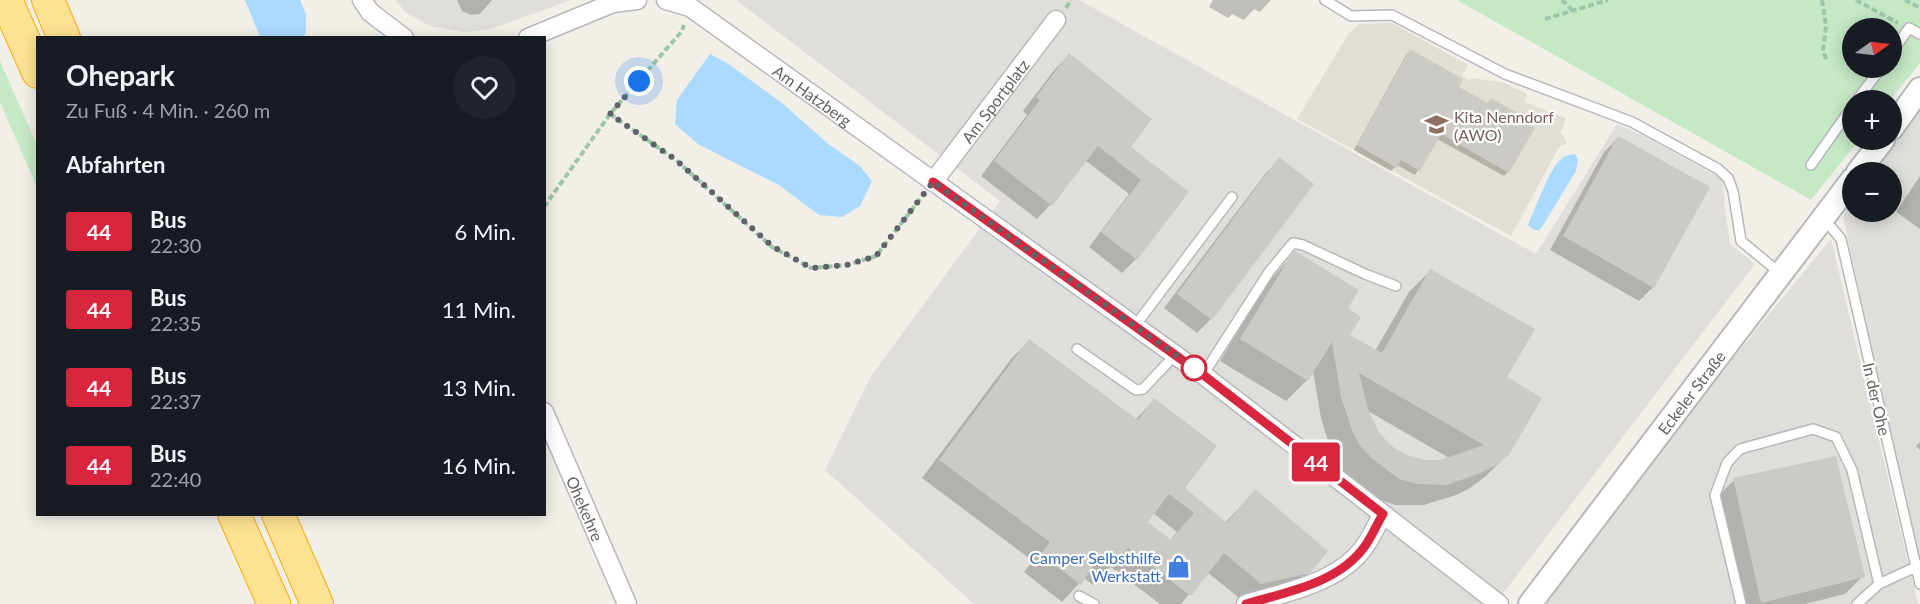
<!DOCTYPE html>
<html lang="de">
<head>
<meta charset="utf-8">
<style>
	:root { --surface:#171b24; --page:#20242c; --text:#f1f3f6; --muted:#9ea1a6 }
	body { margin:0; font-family:Lato,sans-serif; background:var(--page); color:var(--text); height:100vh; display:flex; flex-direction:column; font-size:22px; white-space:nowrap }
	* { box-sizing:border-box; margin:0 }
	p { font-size:20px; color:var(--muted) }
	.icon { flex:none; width:33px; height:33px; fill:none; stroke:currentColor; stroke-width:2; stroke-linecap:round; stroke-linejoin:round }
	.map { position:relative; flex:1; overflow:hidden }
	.sheet { position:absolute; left:36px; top:36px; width:510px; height:480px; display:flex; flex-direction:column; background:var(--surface); border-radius:0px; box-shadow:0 3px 15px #0003 }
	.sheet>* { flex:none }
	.badge { padding:0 12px; border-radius:4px; font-size:21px; line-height:39px }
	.needle { width:39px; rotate:76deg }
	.buttons { position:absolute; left:1842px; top:18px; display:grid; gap:12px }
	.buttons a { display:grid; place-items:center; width:60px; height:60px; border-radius:50%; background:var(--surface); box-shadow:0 3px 15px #0003; font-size:30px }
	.you { position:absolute; width:30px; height:30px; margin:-15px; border:4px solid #fff; border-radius:50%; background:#1a73e8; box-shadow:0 0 0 9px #1a73e833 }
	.map>.badge { position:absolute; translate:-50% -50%; box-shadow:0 0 0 3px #fff }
	h2 { padding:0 30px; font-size:22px; line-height:54px }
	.round { display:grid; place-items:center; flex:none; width:63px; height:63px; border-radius:32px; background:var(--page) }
	.overview { display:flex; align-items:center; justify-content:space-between; height:102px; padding:0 30px }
	h1 { font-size:28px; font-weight:700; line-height:45px }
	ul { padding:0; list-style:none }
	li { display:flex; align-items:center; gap:18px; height:78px; padding:0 30px }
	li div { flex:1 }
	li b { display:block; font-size:22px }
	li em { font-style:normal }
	li .badge { min-width:66px; font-weight:700; text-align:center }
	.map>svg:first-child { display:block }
	.industrial { fill:#e0deda }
	.education { fill:#e1ded6 }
	.green { fill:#c5e8c5; fill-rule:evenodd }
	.water { fill:#aadaff }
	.shadow { fill:#0003; fill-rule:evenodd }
	.building { fill:#cccac5; fill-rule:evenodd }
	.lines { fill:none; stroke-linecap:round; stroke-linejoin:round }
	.service-casing { stroke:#b5b8bc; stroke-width:12 }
	.minor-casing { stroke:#b5b8bc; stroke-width:21 }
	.tertiary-casing { stroke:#b5b8bc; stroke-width:26 }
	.motorway-casing { stroke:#f9ab00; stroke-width:34 }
	.path { stroke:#9cc7a9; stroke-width:4; stroke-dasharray:6 3; stroke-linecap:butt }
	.service { stroke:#fff; stroke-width:9 }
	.minor { stroke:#fff; stroke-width:18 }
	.tertiary { stroke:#fff; stroke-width:22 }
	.motorway { stroke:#fde293; stroke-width:32 }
	.line-casing { stroke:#fff; stroke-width:14 }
	.line { stroke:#d7263d; stroke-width:9 }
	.walk { stroke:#5f6368; stroke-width:6; stroke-dasharray:0 10.8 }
	.stop-dot { fill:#fff; stroke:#d7263d; stroke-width:3 }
	.labels { text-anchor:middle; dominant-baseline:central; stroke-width:4.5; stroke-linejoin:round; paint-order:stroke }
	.street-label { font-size:16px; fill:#5f6368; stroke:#fff }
	.education-label { font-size:16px; fill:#785e54; stroke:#fff; text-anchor:start }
	.shop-label { font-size:16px; fill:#366cbe; stroke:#fff; text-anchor:end }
</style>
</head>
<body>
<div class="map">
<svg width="1920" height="604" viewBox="0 0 1920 604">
	<rect width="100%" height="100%" fill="#f1efe8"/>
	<!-- industrial -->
	<path class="industrial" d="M396 0H571L491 29 464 32 430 26 405 12Z
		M736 0H1079L1536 254 1617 124 1646 137 1723 180 1725 211 1730 244 1755 264 1495 604H974L825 470 871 376 1000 201Z
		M1920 107V576L1843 216 1852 202V212H1892V172H1873Z
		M1831 239 1918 604H1531Z"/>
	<!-- education -->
	<path class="education" d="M1392 23 1468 65 1462 76 1470 81 1471 78 1502 82 1527 94 1525 102 1566 118 1561 132 1567 143 1559 147 1511 236 1297 119 1349 33 1359 24Z"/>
	<!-- green -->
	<path class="green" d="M1457 0H1920V63L1890 100H1852V140H1859L1811 200ZM1852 28H1892V68H1852Z
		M0 61 37 145V187L0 102Z"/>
	<!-- water -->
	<path class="water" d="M245 0H300L306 14V33L302 37H260Z
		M710 54 727 63 782 103 827 143 860 166 872 181 860 206 842 217 819 215 779 185 698 144 675 124 677 100Z
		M1575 154 1578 160 1576 171 1542 227 1539 230H1534L1528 225C1535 210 1549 169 1561 159 1565 155 1570 155 1575 154Z"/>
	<!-- shadow -->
	<path class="shadow" d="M457 0H492L480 14 471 15 462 11Z
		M1213 0H1271L1260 12 1254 9 1244 20 1232 14 1228 18 1209 7Z
		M1411 51 1457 87 1487 104 1491 100 1508 172 1504 176 1437 139 1415 175 1397 165 1391 171 1354 150 1406 55Z
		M1069 55 1128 147 1187 192 1136 259 1122 273 1089 247 1129 194 1085 160 1050 205 1037 219 981 176 1027 115 1023 111 1055 69Z
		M1618 138 1653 287 1639 301 1550 250 1604 152Z
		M1280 159 1312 184 1211 319 1197 333 1164 308 1266 173Z
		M1920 176V229L1896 212Z
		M1295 253 1346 309 1348 336 1375 351 1409 292 1430 271 1505 378 1508 454 1486 476 1470 488 1456 495 1424 505H1395L1378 499 1364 491 1340 468 1332 454 1321 418 1313 371 1307 380 1286 401 1220 361 1267 283ZM1366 410 1451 459 1425 461 1408 457 1392 448 1379 434Z
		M1029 341 1135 420 1154 400 1183 488 1225 523 1255 491 1309 572 1290 590 1243 601 1207 572 1181 604H1160L1111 567 1093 585 1084 578 1062 602 1024 572 1033 561 922 478 1011 359ZM1153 513 1177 532 1170 541 1146 522Z
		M1920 442V450L1916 446Z
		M1734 480 1863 576 1845 594 1805 604H1740L1716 498Z"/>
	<!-- building -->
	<path class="building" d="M1410 49 1463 79 1459 87 1488 103 1491 98 1525 117 1523 121 1535 128 1509 173 1441 134 1420 171 1401 160 1397 168 1357 145Z
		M1069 53 1152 119 1131 147 1189 192 1137 260 1101 232 1141 180 1098 146 1052 206 994 161 1040 100 1036 97Z
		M1618 136 1710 187 1654 288 1563 236Z
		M1279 157 1314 184 1212 320 1177 294Z
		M1295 251 1359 290 1348 308 1361 317 1350 335 1382 353 1430 269 1535 329 1507 377 1542 398 1509 455 1493 467 1478 474 1447 485 1417 484 1399 479 1374 460 1361 447 1353 433 1341 397 1332 342 1308 381 1240 339 1288 260ZM1359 373 1484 445 1440 460H1425L1409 456 1393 447 1380 434 1369 412Z
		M1029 339 1138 420 1154 398 1217 446 1185 488 1227 523 1255 489 1328 551 1310 573 1261 584 1224 553 1191 596 1128 548 1112 568 1098 558 1081 585 1041 554 1050 542 939 460ZM1169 494 1194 513 1171 540 1148 522Z
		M1836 456 1865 577 1761 603 1733 478Z"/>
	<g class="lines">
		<defs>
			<path id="service" d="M1325 0 1351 16 1392 15 1505 74 1632 122 1718 169 1728 178 1733 191 1741 241 1780 273
				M1892 52 1909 28 1920 34
				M1857 100 1881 68
				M1811 165 1852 107
				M1824 219 1841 239 1920 584
				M1135 326 1232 197
				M1077 349 1136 390 1143 389 1175 355
				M1203 375 1269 272 1293 243 1303 245 1365 274 1396 286
				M1079 596 1094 604
				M1741 604 1715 495 1727 463 1740 449 1813 429 1836 437 1852 470 1879 584
				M1857 604 1879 584 1920 565"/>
			<g id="minor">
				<path d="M362 0 370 12 404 38"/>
				<path id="s1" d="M666 0 690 7 1206 377 1499 604"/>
				<path d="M528 38 613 3 637 0"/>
				<path id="s2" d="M933 182 1056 20"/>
				<path id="s3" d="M544 412 627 604"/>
				<path d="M1246 604C1286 592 1339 583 1365 546 1372 536 1377 524 1383 514"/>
			</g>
			<g id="tertiary">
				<path d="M1892 128 1920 89"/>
				<path d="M1858 172 1883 140"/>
				<path id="s4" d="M1530 604 1852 180"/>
			</g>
			<path id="motorway" d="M6 0 38 72
				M48 0 64 38
				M234 514 274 604
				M278 514 317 604"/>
		</defs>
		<!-- service casing -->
		<use href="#service" class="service-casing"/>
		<!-- minor casing -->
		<use href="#minor" class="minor-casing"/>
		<!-- tertiary casing -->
		<use href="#tertiary" class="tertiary-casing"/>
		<!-- motorway casing -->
		<use href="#motorway" class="motorway-casing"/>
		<!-- path -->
		<path class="path" d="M1562 0 1573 11
			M1822 0 1826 26 1823 51 1827 61
			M1856 0 1898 23
			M1905 0 1920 8
			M1066 8 1071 0
			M1545 19 1608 0
			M610 114 676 160 772 247 811 268 847 265 876 256 924 194
			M544 207 610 114 682 31 684 25"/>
		<!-- service -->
		<use href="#service" class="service"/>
		<!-- minor -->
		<use href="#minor" class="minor"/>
		<!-- tertiary -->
		<use href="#tertiary" class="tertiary"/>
		<!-- motorway -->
		<use href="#motorway" class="motorway"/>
	</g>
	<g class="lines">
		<defs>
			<path id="line" d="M933 182 1206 377 1383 514C1377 524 1372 536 1365 546 1339 583 1287 592 1246 604"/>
		</defs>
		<!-- line casing -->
		<use href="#line" class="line-casing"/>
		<!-- line -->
		<use href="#line" class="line"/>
		<!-- walk -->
		<path class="walk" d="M639 81 610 114 676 160 772 246 811 268 847 265 876 256 933 182 1194 368"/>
	</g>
	<!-- icons -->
	<defs>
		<symbol id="school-bare" viewBox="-9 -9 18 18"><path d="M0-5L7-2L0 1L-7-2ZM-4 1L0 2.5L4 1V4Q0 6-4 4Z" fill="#8d6e63" stroke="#fff" stroke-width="2.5" paint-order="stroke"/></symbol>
		<symbol id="shop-bare" viewBox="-9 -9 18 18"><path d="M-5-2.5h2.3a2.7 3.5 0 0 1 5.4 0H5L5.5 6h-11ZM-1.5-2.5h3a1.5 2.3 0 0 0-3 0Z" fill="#3f7fe0" stroke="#fff" stroke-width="2.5" paint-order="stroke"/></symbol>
	</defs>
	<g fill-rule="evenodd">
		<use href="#school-bare" x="1420" y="108" width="33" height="33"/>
		<use href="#shop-bare" x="1162" y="550" width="33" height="33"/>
	</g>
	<!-- markers -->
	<circle class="stop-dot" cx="1194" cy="368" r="12"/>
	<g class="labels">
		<!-- street labels -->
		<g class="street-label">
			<text stroke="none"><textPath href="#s1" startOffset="176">Am Hatzberg</textPath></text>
			<text stroke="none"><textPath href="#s2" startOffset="102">Am Sportplatz</textPath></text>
			<text stroke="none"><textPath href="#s4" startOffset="266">Eckeler Straße</textPath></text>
			<text transform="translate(1877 399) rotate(77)">In der Ohe</text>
			<text stroke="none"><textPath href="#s3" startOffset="105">Ohekehre</textPath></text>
		</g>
		<!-- education labels -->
		<g class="education-label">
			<text x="1454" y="116">Kita Nenndorf<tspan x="1454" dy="18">(AWO)</tspan></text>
		</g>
		<!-- shop labels -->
		<g class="shop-label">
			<text x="1161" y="557">Camper Selbsthilfe<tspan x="1161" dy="18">Werkstatt</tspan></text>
		</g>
	</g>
</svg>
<div class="buttons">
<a><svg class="needle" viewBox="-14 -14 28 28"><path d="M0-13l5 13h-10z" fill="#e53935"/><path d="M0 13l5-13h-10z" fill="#9ea1a6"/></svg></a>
<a>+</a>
<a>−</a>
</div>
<div class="you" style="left:639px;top:81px"></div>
<b class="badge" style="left:1316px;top:462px;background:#d7263d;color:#fff">44</b>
<section class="sheet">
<div class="overview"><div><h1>Ohepark</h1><p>Zu Fuß · 4 Min. · 260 m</p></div><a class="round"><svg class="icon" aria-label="heart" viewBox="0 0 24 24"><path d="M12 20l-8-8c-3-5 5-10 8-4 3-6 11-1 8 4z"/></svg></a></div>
<h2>Abfahrten</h2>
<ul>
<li><span class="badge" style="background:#d7263d;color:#fff">44</span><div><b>Bus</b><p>22:30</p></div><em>6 Min.</em></li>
<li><span class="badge" style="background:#d7263d;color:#fff">44</span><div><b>Bus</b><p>22:35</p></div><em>11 Min.</em></li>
<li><span class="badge" style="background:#d7263d;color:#fff">44</span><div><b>Bus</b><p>22:37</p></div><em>13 Min.</em></li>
<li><span class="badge" style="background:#d7263d;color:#fff">44</span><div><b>Bus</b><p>22:40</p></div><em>16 Min.</em></li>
</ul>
</section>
</div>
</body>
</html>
